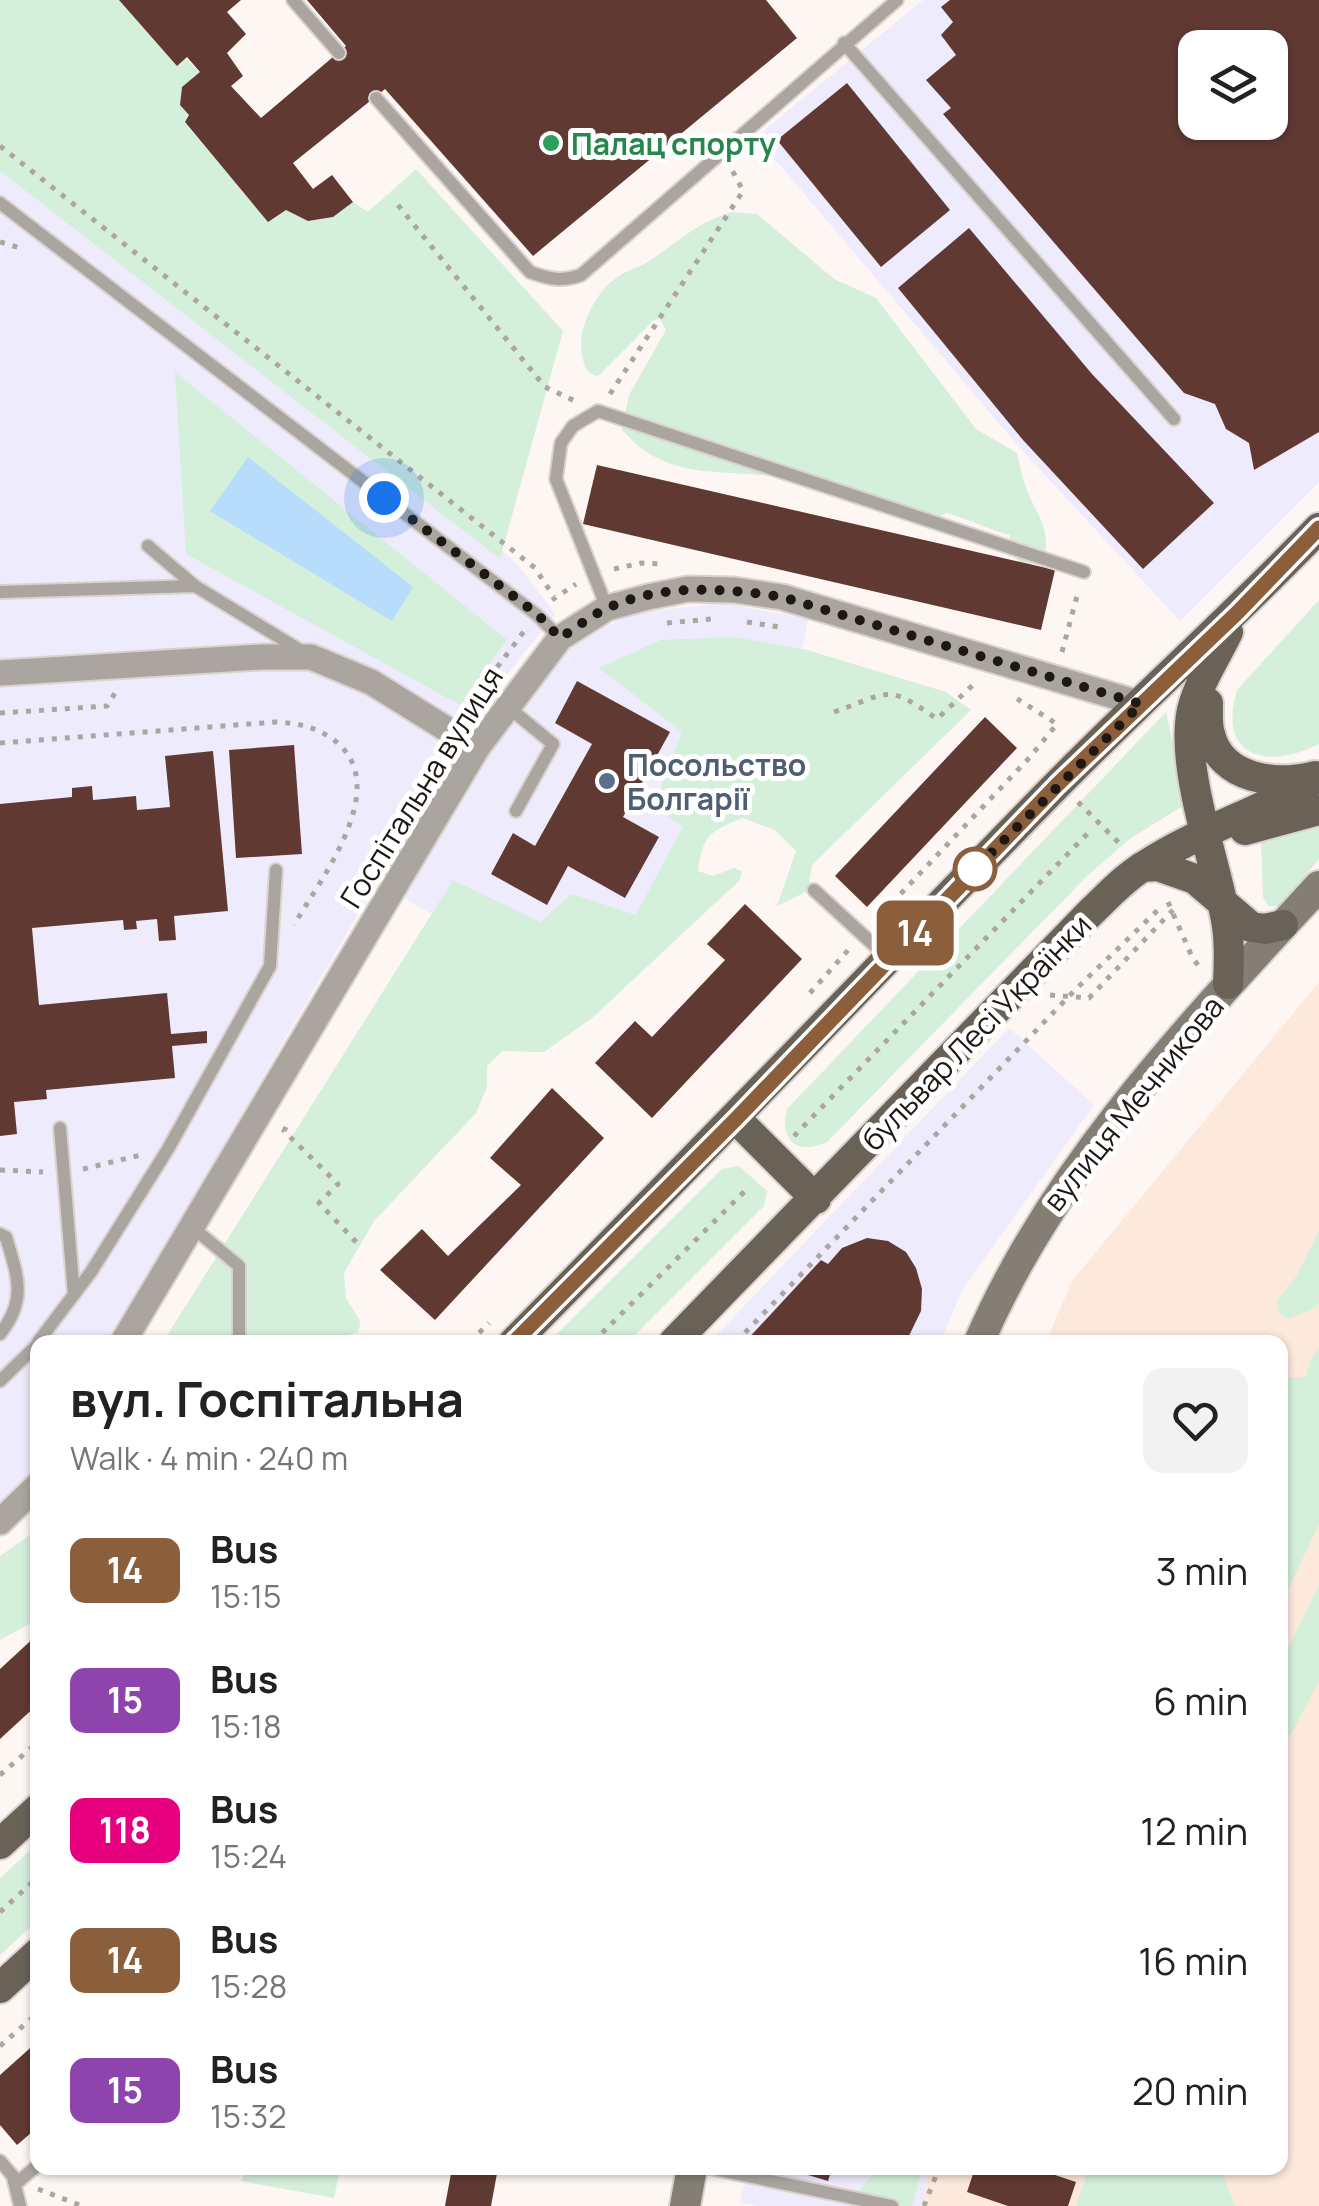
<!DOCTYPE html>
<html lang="en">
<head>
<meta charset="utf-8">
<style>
	:root { --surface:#fff; --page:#f2f2f2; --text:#222; --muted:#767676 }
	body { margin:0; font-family:Manrope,sans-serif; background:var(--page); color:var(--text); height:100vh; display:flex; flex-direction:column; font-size:38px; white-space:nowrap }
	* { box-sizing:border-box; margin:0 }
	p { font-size:32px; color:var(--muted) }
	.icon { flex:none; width:55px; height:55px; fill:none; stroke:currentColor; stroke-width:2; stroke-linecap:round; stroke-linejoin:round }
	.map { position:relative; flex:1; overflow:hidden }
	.panel { position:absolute; left:30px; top:1335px; width:1258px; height:840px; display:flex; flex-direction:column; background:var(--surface); border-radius:20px; box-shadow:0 2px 8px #0004 }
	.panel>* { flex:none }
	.badge { padding:0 20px; border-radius:15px; font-size:35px; line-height:65px }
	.controls { position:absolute; left:1178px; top:30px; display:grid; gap:20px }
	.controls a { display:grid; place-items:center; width:110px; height:110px; border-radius:20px; background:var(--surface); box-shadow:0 2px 8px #0004; font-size:50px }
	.you { position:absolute; width:50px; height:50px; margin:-25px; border:8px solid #fff; border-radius:50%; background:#1a73e8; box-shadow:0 0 0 15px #1a73e833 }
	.map>.badge { position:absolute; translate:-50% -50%; box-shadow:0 0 0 5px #fff }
	.round { display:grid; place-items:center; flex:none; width:105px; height:105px; border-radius:20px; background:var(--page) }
	.head { display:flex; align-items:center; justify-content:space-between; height:170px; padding:0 40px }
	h1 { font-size:48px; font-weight:700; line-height:75px }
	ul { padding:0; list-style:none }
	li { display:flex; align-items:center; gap:30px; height:130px; padding:0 40px }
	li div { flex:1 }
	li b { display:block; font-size:38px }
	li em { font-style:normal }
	li .badge { min-width:110px; font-weight:700; text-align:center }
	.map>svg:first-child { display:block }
	.commercial { fill:#eeebfd; fill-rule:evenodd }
	.built { fill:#fde8dc }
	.green { fill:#d4efda }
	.water { fill:#b8dcfb }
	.building { fill:#613933; fill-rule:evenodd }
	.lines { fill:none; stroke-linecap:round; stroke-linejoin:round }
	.lane-casing { stroke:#dad2ce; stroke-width:16 }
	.street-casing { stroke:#dad2ce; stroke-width:29 }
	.secondary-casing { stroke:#dad2ce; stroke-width:34 }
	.primary-casing { stroke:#dad2ce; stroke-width:34 }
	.path { stroke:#aca5a1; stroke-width:5; stroke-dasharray:5 8; stroke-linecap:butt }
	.lane { stroke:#aaa69f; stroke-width:12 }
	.street { stroke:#aaa69f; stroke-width:25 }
	.secondary { stroke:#857e74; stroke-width:30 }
	.primary { stroke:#6a6256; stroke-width:30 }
	.line-casing { stroke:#fff; stroke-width:22 }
	.line { stroke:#8b5e3c; stroke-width:15 }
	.walk { stroke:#1e1814; stroke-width:10; stroke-dasharray:0 18 }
	.leisure-dot { fill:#2e9e5b; stroke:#fff; stroke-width:4 }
	.service-dot { fill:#5c6f8a; stroke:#fff; stroke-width:4 }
	.stop-dot { fill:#fff; stroke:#8b5e3c; stroke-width:5 }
	.labels { text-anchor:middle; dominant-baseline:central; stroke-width:10; stroke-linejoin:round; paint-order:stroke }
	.leisure-label { font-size:30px; font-weight:bold; fill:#27864d; stroke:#fff; text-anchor:start }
	.service-label { font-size:30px; font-weight:bold; fill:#4e5e75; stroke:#fff; text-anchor:start }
	.street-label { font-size:30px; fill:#1e1814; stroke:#fff }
</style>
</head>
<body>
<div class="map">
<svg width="1319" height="2206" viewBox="0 0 1319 2206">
	<rect width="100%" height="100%" fill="#fef6f2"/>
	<!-- commercial -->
	<path class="commercial" d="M923 0H1319V482L1180 621 1020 448 756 137ZM1195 48H1270V122H1195Z
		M0 96 517 564 555 614 505 677 390 859 109 1342H38L37 1465 23 1490 0 1511Z
		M723 603 808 619 803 645 715 778 643 908 555 1009 451 925 402 897 478 762 531 688 580 639 634 613Z
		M1009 1028 1094 1105 962 1290 940 1342H710Z
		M748 2168H928L923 2206H757L740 2203Z"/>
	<!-- built -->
	<path class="built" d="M1319 982V2206H923L928 2168H1280V1342H1046L1072 1281Z"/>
	<!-- green -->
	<path class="green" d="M0 0H119L200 72 182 88 180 105 189 115 185 123 268 221 286 210C316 225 327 222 353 202L368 212 416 169 563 331 500 559 0 171Z
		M732 212 757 214 834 279 876 298 976 429 1017 453C1020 466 1023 481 1028 493 1038 516 1049 527 1045 554L1031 565H1023L1010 552V535C987 529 969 519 946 513L924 524C875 513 828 485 778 477 717 468 668 482 622 430L629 395 666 330 660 319 654 320 598 376C585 373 584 366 582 353 577 329 596 291 616 278 627 270 640 267 651 260 681 240 696 223 732 212Z
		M175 372 507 640 460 705 186 554Z
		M1319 600V744C1267 770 1217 758 1237 690Z
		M734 637 807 650 946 692 971 710 812 865 808 891 777 906 796 851 775 830 742 818C709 832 703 835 698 871L713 876 734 868 742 871 740 880 592 1018 544 1052 502 1051 487 1066V1087L476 1113 374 1221 344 1273 346 1298 360 1321 359 1331C338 1342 322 1330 296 1342H163L453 880 540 922 572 894 636 915 683 826 653 808 682 732 599 668 661 640Z
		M1166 712 1186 804 1131 838 1088 875 827 1142C798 1155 779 1142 787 1109Z
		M1319 821V859L1282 905 1269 907 1263 897 1261 840Z
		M739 1166 767 1191 764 1206 628 1342H549L722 1169Z
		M1319 1231V1303L1311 1310 1287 1319 1278 1312 1277 1300 1296 1277Z
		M1319 1348V1524L1280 1607V1378L1306 1377 1311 1358Z
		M37 1530V1620L0 1640V1556Z
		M1319 1585V1681L1291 1734 1280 1738V1664Z
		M37 1844V1921L0 1955V1878Z
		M247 2168H340L334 2198 241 2181Z
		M879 2168H912L921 2173 912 2206H865L857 2193Z
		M1089 2168H1220L1235 2206H1076Z"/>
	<!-- water -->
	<path class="water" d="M248 457 413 587 392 621 210 511Z"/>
	<!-- building -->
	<path class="building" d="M119 0H241L227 12 246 34 227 53 243 76 231 86 261 118 346 46 307 0H766L797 38 533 256 385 89 293 163 313 189 332 175 353 202 333 217 308 221 286 210 268 222 185 122 189 115 180 105 182 87 200 72 187 57 177 66Z
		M950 0H1319V432L1254 470 1249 443 1226 429 1215 404 1184 393 943 114 951 108 926 80 956 55 941 35 953 22 941 7ZM1195 48H1270V122H1195Z
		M847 83 950 210 881 267 777 140Z
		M969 228 1092 374 1214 503 1143 569 1023 440 898 288Z
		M597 465 1055 570 1041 630 583 524Z
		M577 681 670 732 623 817 659 837 625 898 568 866 547 905 491 874 513 833 535 846 592 744 555 723Z
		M985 717 1017 748 867 907 835 876Z
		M294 745 302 854 236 858 229 750Z
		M213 751 228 911 174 916 176 940 159 941 157 919 136 921 137 929 124 930 123 920 32 928 39 1005 167 993 171 1034 207 1031V1043L172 1046 175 1078 46 1090 47 1099 14 1102 17 1134 0 1136V804L72 797V788L92 786 93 800 136 796 137 810 170 807 165 756Z
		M745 904 802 959 652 1118 595 1063 635 1021 652 1037 725 960 707 944Z
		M552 1088 604 1138 435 1320 380 1270 422 1229 448 1256 521 1185 490 1158Z
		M867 1238 888 1241 906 1252 916 1268 922 1289 921 1311 906 1342H745L821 1260 828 1264 842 1248Z
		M38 1634V1704L0 1739V1669Z
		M38 2041V2127L17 2145 0 2125V2075Z
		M452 2168H498L491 2206H445Z
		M785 2168H832L828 2181Z
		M975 2168H1034L1076 2182 1068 2206H1008L967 2192Z"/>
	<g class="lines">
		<defs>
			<path id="lane" d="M293 0 339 53
				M844 43 1174 419
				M376 98 530 272C549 279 562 282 581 275L897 0
				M0 203 537 615 560 638
				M148 546 195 586 305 653
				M0 592 195 586
				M607 608 556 479 561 443 573 426 598 411 1084 572
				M508 707 553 744 516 811
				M814 890 888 958
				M60 1128 74 1295
				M192 1227 239 1266V1342
				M0 1234 6 1237C17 1275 28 1299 0 1334
				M38 1342 91 1272 168 1149 270 966 276 870
				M0 1381 38 1344
				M0 2161 18 2182 38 2165
				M709 2168 892 2206
				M13 2177 20 2206"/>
			<path id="street" d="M0 673 261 657H311L371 682 477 748
				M123 1342 477 748 560 638 607 608 648 597 688 589 734 590 782 597 1141 704
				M0 1522 38 1485"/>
			<path id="secondary" d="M979 1342C1055 1166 1191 1025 1319 886
				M685 2206 692 2168"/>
			<path id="primary" d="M1228 632C1216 657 1199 682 1192 710 1180 766 1214 857 1225 915 1230 937 1229 961 1228 984
				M1208 703C1208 713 1207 725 1210 734 1221 780 1277 786 1315 776
				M1245 830 1319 810
				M1142 867 1158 866 1195 879 1251 927 1265 929 1283 925
				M736 1119 816 1199
				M514 1342C694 1161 870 976 1048 794 1137 703 1231 619 1319 528
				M674 1342 1091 912C1108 896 1124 878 1144 866 1199 830 1263 811 1319 777
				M0 1844 38 1809
				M0 1988 38 1953"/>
		</defs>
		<!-- lane casing -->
		<use href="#lane" class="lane-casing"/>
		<!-- street casing -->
		<use href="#street" class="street-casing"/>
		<!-- secondary casing -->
		<use href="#secondary" class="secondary-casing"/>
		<!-- primary casing -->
		<use href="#primary" class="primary-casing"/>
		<!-- path -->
		<path class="path" d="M0 146 535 568 554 597
			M398 205 545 387 575 401
			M0 242 20 248
			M610 394 743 191 731 168
			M614 569 641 563 662 564
			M552 600 576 584
			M747 622 785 628
			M667 623 711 619
			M1062 652 1078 592
			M466 709 525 630
			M834 712C891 692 886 683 937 719L976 682
			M0 713 107 706 115 693
			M0 743 276 722C298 723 316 727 334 740 394 786 321 878 294 925
			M1078 802 1123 847
			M366 877 439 753
			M1168 902 1193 959 1200 967
			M874 922 1030 757 1057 724 1011 695
			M810 993 849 949
			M1050 995 1089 998 1173 910
			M286 1127 284 1131 338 1184 319 1203 361 1247
			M794 1136 1090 831
			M83 1169 141 1155
			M0 1170 43 1172
			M470 1342 489 1323
			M593 1342 748 1188
			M736 1342 1075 990 1160 908
			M0 1775 38 1742
			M0 1912 38 1877
			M0 2046 38 2013
			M38 2189 82 2206
			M924 2206 939 2168"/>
		<!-- lane -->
		<use href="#lane" class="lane"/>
		<!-- street -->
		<use href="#street" class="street"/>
		<!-- secondary -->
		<use href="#secondary" class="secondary"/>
		<!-- primary -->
		<use href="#primary" class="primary"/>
	</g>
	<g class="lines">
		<defs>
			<path id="line" d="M514 1342 736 1119 1058 784 1238 612 1319 528"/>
		</defs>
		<!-- line casing -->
		<use href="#line" class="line-casing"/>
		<!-- line -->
		<use href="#line" class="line"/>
		<!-- walk -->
		<path class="walk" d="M384 498 537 614 560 638C575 629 590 616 606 609 659 583 725 588 782 597L1141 704 975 869"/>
	</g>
	<!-- markers -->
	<circle class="leisure-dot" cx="551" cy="143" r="10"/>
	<circle class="service-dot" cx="607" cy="781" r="10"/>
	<circle class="stop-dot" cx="975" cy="869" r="20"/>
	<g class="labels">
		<!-- leisure labels -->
		<g class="leisure-label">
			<text x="571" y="143">Палац спорту</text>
		</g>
		<!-- service labels -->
		<g class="service-label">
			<text x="627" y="764">Посольство<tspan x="627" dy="34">Болгарії</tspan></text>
		</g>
		<!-- street labels -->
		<g class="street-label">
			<text transform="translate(421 787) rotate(-58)">Госпітальна вулиця</text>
			<text transform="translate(976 1032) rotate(-46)">бульвар Лесі Українки</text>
			<text transform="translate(1133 1103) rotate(-51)">вулиця Мечникова</text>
		</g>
	</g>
</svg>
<div class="controls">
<a><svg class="icon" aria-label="layers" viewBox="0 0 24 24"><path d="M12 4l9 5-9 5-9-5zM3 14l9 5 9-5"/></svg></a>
</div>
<div class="you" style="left:384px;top:498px"></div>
<b class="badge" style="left:915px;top:933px;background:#8b5e3c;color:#fff">14</b>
<section class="panel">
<div class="head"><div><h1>вул. Госпітальна</h1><p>Walk · 4 min · 240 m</p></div><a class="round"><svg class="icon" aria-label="heart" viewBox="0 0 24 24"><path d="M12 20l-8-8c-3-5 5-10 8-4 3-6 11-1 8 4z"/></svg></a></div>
<ul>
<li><span class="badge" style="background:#8b5e3c;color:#fff">14</span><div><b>Bus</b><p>15:15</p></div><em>3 min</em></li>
<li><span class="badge" style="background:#8e44ad;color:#fff">15</span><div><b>Bus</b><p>15:18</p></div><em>6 min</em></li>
<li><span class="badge" style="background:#e6007e;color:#fff">118</span><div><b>Bus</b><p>15:24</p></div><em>12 min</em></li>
<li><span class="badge" style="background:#8b5e3c;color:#fff">14</span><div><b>Bus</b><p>15:28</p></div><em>16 min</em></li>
<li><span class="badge" style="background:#8e44ad;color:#fff">15</span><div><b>Bus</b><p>15:32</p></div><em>20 min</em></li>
</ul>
</section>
</div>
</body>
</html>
